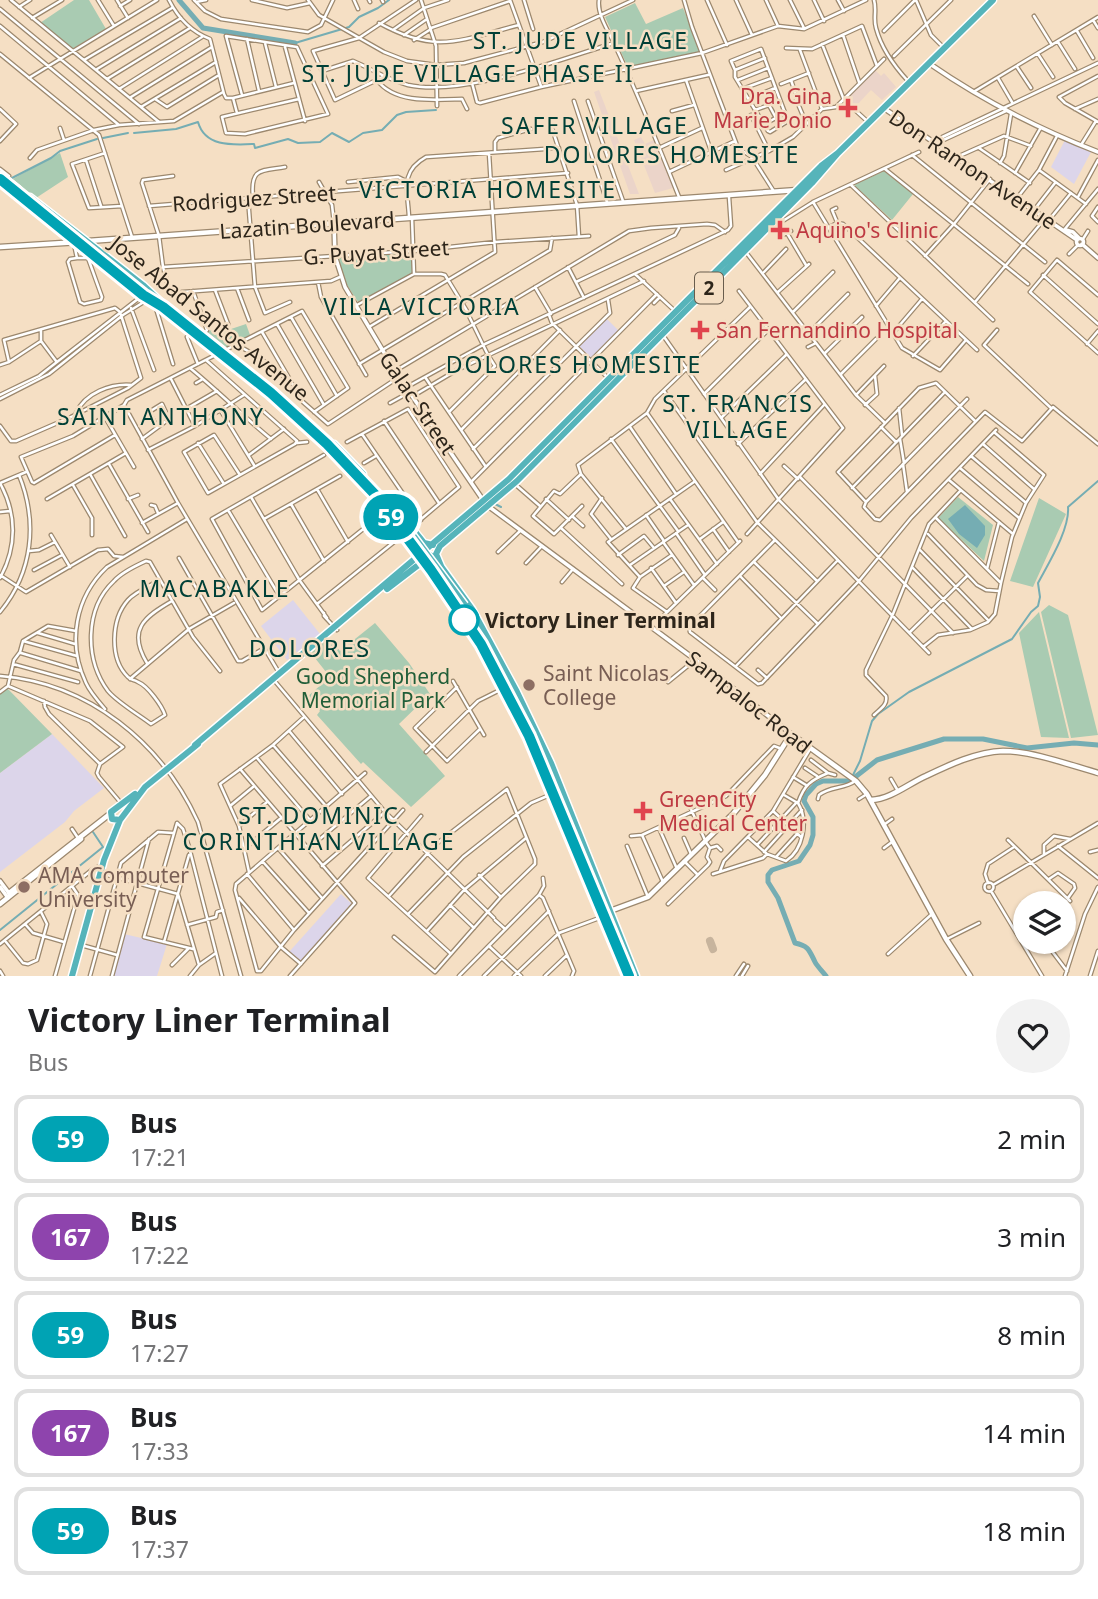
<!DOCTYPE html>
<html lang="en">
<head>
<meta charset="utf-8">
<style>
	:root { --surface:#fff; --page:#f2f2f2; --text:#202124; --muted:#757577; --line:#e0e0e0 }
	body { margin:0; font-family:"Noto Sans",sans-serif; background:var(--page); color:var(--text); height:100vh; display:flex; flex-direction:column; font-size:26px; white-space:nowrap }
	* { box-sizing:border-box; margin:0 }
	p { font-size:23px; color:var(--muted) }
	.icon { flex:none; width:38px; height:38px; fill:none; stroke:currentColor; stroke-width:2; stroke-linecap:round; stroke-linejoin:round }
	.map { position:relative; height:976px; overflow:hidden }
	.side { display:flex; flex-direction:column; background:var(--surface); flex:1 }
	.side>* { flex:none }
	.badge { padding:0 14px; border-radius:23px; font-size:24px; line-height:46px }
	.fabs { position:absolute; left:1013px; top:891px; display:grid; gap:14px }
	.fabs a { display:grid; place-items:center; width:63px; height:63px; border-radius:50%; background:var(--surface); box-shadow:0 2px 5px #0004; font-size:35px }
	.map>.badge { position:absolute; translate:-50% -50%; box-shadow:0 0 0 4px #fff }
	.round { display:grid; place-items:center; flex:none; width:74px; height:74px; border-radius:37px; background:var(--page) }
	.headline { display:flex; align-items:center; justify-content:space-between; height:119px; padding:0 28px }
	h1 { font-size:33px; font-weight:700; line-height:52px }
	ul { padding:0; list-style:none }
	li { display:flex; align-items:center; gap:21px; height:88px; margin:0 14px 10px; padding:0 14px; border:4px solid var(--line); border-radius:14px }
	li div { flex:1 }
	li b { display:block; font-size:26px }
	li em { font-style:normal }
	li .badge { min-width:77px; font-weight:700; text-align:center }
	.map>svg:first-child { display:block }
	.industrial { fill:#ebd4c9 }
	.education { fill:#dcd5ea }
	.green { fill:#a9cbb2 }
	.water { fill:#75adb3 }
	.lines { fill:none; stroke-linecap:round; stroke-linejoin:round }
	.stream { stroke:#75adb3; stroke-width:2 }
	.river { stroke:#75adb3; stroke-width:5 }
	.taxiway { stroke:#c7b49d; stroke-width:8 }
	.minor-casing { stroke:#9c886e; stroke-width:5 }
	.tertiary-casing { stroke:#9c886e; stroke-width:6 }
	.secondary-casing { stroke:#9c886e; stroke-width:7 }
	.trunk-casing { stroke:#fff; stroke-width:9 }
	.minor { stroke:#fff; stroke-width:2.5 }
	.tertiary { stroke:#fff; stroke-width:3.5 }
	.secondary { stroke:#fff; stroke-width:4.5 }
	.trunk { stroke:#56b4ba; stroke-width:6 }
	.trunk-bridge-casing { stroke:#fff; stroke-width:9; stroke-linecap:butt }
	.trunk-bridge { stroke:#56b4ba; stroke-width:6 }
	.line-casing { stroke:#fff; stroke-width:16 }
	.line { stroke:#00a3b4; stroke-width:10 }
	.health-dot { fill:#e0444e; stroke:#f5dfc4; stroke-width:2.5 }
	.stop-dot { fill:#fff; stroke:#00a3b4; stroke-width:3.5 }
	.education-dot { fill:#8d6e63; stroke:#f5dfc4; stroke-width:2.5 }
	.labels { text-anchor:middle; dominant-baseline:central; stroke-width:5; stroke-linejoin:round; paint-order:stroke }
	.shield { fill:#f5dfc4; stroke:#695d4d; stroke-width:2 }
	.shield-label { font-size:19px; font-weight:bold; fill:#2d251a }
	.health-label { font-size:21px; fill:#be3a42; stroke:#f5dfc4; text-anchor:start }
	.street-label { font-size:21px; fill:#2d251a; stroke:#f5dfc4 }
	.stop-label { font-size:21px; font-weight:bold; fill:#2d251a; stroke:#f5dfc4; text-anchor:start }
	.education-label { font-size:21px; fill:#785e54; stroke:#f5dfc4; text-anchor:start }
	.park-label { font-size:21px; fill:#215e38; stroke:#f5dfc4 }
	.neighbourhood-label { font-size:23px; letter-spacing:2px; fill:#004037; stroke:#f5dfc4 }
	.quarter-label { font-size:24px; letter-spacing:2px; fill:#004037; stroke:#f5dfc4 }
</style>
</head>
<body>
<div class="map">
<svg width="1098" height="976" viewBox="0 0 1098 976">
	<rect width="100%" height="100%" fill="#f5dfc4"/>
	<!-- industrial -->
	<path class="industrial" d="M875 70 881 76 884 73 896 87 882 100 871 90 856 106 847 98Z
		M599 90 639 194H630L594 92Z
		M641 137 645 144 654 140 673 188 655 193 634 140Z"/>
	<!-- education -->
	<path class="education" d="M1065 140 1091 152 1074 184 1051 167Z
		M606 318 619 331 591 358 578 345Z
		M293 600 320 634 287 660 261 626Z
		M52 734 104 788 74 811 65 822 0 872V773Z
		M341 894 352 904 300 962 289 952Z
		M124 934 167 944 157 976H114Z"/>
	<!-- green -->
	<path class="green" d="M74 0H89L106 29 72 49 40 23Z
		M635 3 646 24 683 8 700 50 699 53 631 67 627 65 605 17Z
		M60 153 68 177 36 198C26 193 22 184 11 180Z
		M884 171 913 194 892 220 854 185Z
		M412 252 413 274 358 302 343 279 338 258Z
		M226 324 228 330 246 324 250 335 227 348 207 332Z
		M958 497 993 525 984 561 938 518Z
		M1039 498 1066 514 1033 587 1010 581Z
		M1049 605 1068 615 1098 735 1071 738 1041 612Z
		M1039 612 1069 738 1041 737 1019 633Z
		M375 623 409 663 430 694 399 724 445 776 411 807 363 762 361 764 317 715 320 711 307 697 330 677 311 653 329 638 340 651Z
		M7 688 52 734 0 773V692Z"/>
	<!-- water -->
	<path class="water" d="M965 505 985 526V535L977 548 959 534 948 519Z"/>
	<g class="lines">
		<!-- stream -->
		<path class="stream" d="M295 43 349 27 359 17 378 8 389 0
			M134 133 176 129 198 122C205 147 232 145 254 144L255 148 288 139 298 143 320 142 332 133 349 142 363 133 382 130 397 115 406 112 436 110
			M103 138 128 133
			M10 179 51 158 60 151 97 139
			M495 504 501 507
			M850 781 860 761 872 721 878 714 909 692 1012 639 1031 612 1038 606 1040 597 1038 583C1048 564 1070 529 1068 507L1098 481
			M0 930 103 847 93 832"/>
		<!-- river -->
		<path class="river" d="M179 0 203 28 295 43
			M826 976C823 972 817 966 815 962 809 950 809 946 795 943L778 898 768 882V875L772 870 799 861 810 845 813 835V817L804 801 806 795 816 784 823 781H850L877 760 944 739H983L1027 748 1074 743 1098 745"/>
		<!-- taxiway -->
		<path class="taxiway" d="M710 941 713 949"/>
		<defs>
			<path id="minor" d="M11 0 159 122
				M98 0 114 26
				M117 0 128 18
				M169 0C178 18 192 32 210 39L224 94 226 98H233L237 113
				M194 0 205 11 221 19 308 32 321 25 333 0
				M252 0 287 8 310 3
				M308 0 319 15 384 52 407 61 436 65 464 63 543 42 633 0
				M354 0 358 9
				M369 0 370 2
				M382 0 383 2
				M421 0 436 46 437 106
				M510 0 541 86
				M524 0 533 29
				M599 0C597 13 607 29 613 41 637 92 658 144 679 197
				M684 0 692 27 738 148 752 157 773 190
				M707 0 727 45
				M736 0 752 35
				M766 0 778 26
				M790 0 804 28
				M814 0 824 21
				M838 0 844 11
				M874 0C877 10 873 18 876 28 881 47 895 67 908 81
				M916 0 931 35 944 48
				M196 2 206 0
				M120 6 130 0
				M19 7 30 0
				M0 9 139 124
				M1034 16 1052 45
				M32 18 62 0
				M1093 20 1098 28
				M379 23C437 55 460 40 519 25
				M0 26 119 125
				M431 28 510 1
				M393 30 424 8 448 0
				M884 31 915 0
				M1077 31 1093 58
				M404 35 427 19
				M843 35 859 82
				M247 39 259 91
				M414 40 431 29
				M1058 42 1075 69
				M265 43 276 87
				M822 44 844 100 867 121
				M285 47 305 121
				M786 48 812 49 862 26 877 66
				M761 49 788 121 770 132 768 131 735 77V70L731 61Z
				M800 50 822 109
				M0 54 99 135 132 237
				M1038 54 1053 77
				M894 56 951 0
				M84 60 172 8
				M1017 67 1031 88
				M97 69 181 18
				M735 70 765 58
				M322 71 353 61C372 69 388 80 408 85 464 97 558 60 614 43
				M1098 76 1059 97 1065 103 1098 122
				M383 77 335 100 313 51 359 38 416 0
				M29 78 157 0
				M998 78 1012 102
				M107 79 190 28
				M377 80C395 104 434 100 462 99L467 109
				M686 80 711 151
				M738 80 768 68
				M791 80 796 95
				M472 83 477 102 480 103 541 87 702 53 778 26 804 29 866 0
				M781 84 809 73
				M119 89 202 37
				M742 89 772 78
				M636 91 708 75
				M975 91 1098 17
				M242 95 226 36 297 47 328 114 245 134 226 133 222 117 299 99
				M131 97 212 47
				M233 98 294 83
				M155 99 167 107 219 75
				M749 99 775 88
				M796 99 806 123
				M574 101 607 202
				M588 101 623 201
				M141 107 216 62
				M0 109 16 124 0 141
				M1075 109 1098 99
				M755 110 769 105 776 118
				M672 111 694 105
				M751 115 769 151
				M551 125 577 205 579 237
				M60 128 64 140
				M757 128 785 113
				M934 141 1098 63
				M937 143 1006 111
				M1081 145 1096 121
				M659 148 702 128
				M979 148 1030 183
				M495 151V142L498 138 531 129
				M105 153 72 164 89 208 122 206
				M912 155 1045 262
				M957 157 1004 136 1031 146
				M30 158 37 150 94 130 119 125 174 121 223 92
				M86 160 101 206
				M1000 163 1004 156 1011 114
				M0 169 9 176
				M885 169 1028 284
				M726 170 769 151 793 137 822 109 836 107 884 59
				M1039 170 1086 204
				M669 172 735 141
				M1015 173 1040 129
				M173 176 143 180 142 183 159 236 163 267 170 293 331 281 340 277
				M319 182 332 205 334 223
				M348 182 398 177 406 181
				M851 185 993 320
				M253 197C250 167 262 171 285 167
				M1078 197 1098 160
				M248 198 255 287 265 313 290 302
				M1017 198 1039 170 1057 136
				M813 202 902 348 940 370 966 340
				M149 206 568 173
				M1098 207 1092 216 1098 222
				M836 208 832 210 837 222
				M1034 210 1055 183
				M409 217C408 192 399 172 426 157L559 148
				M412 218 414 274
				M1049 220 1071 193
				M773 224H778L813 202 919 152
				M828 228 837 223 843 224 977 350
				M1064 230 1098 189
				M787 233 806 265
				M781 236 791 231
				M1083 239 1088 231
				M74 244 77 258
				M745 251 856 395 884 422
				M1069 254 1078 245
				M925 256 954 224 990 179
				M77 258H88L102 297 101 300 84 304 80 302 68 262 70 259Z
				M163 267 413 251 496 242 589 236
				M568 267 584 298
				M764 272 786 249
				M635 274 676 312
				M1043 275 1098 324
				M318 282 321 297 366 375
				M576 282 675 235 679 228
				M535 287 551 314
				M237 288 249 320
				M215 290 228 324
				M193 291 207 330 201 338
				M739 291 843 428 747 534
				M778 292 809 264
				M1098 295 1057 260 1030 292 1098 353
				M154 302 173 364
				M975 302 1043 221
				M654 303 660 297
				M357 305 414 274H441L445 275 467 311
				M876 306 899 279
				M131 308 154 370
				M793 312 833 272
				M549 315 552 323 608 378
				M291 317 337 396
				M277 324 324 405
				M369 327 495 252 489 153
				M997 330 984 345 1051 408
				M41 331V341L56 361
				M262 332 303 402 328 424 399 377
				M809 333 848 294
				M893 333 922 299
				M662 334 779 500 929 653
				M187 337 198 364
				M1087 344 1098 331
				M239 346 260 358 288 380
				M808 347 816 343
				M825 353 862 317
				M913 356 946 321
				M206 360 297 441 295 444 208 493 184 452 214 435 240 475
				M359 364 550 250 552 238
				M0 365 9 362 41 341
				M190 368C218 391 243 416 271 439
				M395 371 629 231 651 228 707 224 715 225 725 232
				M841 374 876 339
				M171 379 195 426
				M196 383 203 379
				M407 387 425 377
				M664 391 757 522 817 581
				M704 394 768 330
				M0 395 39 376 143 295
				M856 395 884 366
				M413 396 457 370 644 281
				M0 399 49 374 123 315 147 300
				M390 403 410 392
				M124 405 178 503 278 671
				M865 405 877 394 875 376
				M899 408 902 435
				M186 409 217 391
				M221 411 254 465
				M449 412 495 366 488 355 469 316
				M76 413C85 393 111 383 132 385
				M647 413 738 542
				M105 417 134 467
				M721 418 786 355
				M384 421 439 503
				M0 426 11 441H16L71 417 128 388 141 378 120 312 115 308 4 340 9 362
				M630 427 676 494
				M881 427 896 442
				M461 430 560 330
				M994 432 1044 475 1026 503 1012 537 1001 583
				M362 434 421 520
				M115 435 34 483 32 482 21 457 73 436 124 405 127 400 302 311 348 388 314 412
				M142 439 169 419 162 404 149 412 157 427
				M611 439 678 531
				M900 439 904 463
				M347 442 408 409 459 487 413 526
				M198 443 224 484
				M297 443 307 442
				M738 444 806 379
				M983 444 1034 489
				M473 449 610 313 608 300
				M148 450 195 426 244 395
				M249 455 284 429
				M324 455 212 519 262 610 377 518
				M971 456 1025 502
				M364 463 376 456
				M109 464 148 532
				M903 464 907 492
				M784 466 798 479
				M486 467 425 377 485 344 728 230 731 226 729 197
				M960 468 1019 518
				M90 474 125 536
				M581 474 578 465 647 413 655 399 750 307
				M760 474 824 405
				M800 477 953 633
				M949 480 1013 534
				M471 482 657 294
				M0 483 26 472
				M73 485 92 518V535
				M516 485 540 506
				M852 488 944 393
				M317 489 348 542
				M251 497 300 581 327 618
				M602 498 591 514 611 539
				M47 499 126 453
				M128 499 138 495
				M546 499 569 520
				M670 499 717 564
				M866 502 864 507 875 519 880 520 985 412 1022 441 1053 407 1098 444
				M866 502 838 472 919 388 936 383 975 421
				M866 502 967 399
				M291 504 324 561
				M151 505 155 506 158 513
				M582 506 554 534 533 516 554 491 560 494 581 474 626 529
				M228 510 280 597
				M0 512 10 511
				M646 515 664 541
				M572 516 583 526
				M264 519 340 476
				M142 523 178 503
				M561 528 622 584
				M713 529 729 552
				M676 533 705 575
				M928 534 977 585 986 590 999 591
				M51 535 70 567
				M700 539 723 522
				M774 541 689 627 690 632 758 684 762 683 859 581 911 518 996 430
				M663 542 694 585
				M920 550 988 620
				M29 551 39 550 55 542
				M498 552 521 530
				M618 555 644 536 654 548
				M179 558 238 661H242L263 649
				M754 562 817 623
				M526 563 542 546
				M630 565 688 525
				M912 567 972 629
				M651 568 676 603
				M987 569 999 522
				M34 570 62 555
				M0 575 26 592 98 550 108 549 114 556 123 557
				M740 576 781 618
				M640 577 608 542 694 482
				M0 578C17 547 17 514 0 483
				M703 578 715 590
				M160 580C150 586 136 591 128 600 111 619 109 659 128 677 134 682 132 678 138 682 148 686 162 706 165 715L151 724C139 715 117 702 108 691 85 660 84 609 114 581 122 572 135 566 146 561L150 562 193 637 220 671
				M562 582 573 569
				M664 586 684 572
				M317 604 404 534
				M0 612C33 572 38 522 19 475
				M667 612 633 588 640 577 672 555
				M324 613V616L337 630
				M662 617 740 541
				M910 632 967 576
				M38 633 75 644
				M23 641 77 656
				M923 647 938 635 970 630 988 622 995 614 1001 583 936 518
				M21 653 81 671
				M147 663C127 630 144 617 172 601
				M13 664 78 682
				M736 666 838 560
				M758 670 767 678
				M0 676C89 683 162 743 198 822L241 976
				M130 679 189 629 234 603
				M273 679 385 812 494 918
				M453 681 484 735
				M668 682 695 660
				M8 686 90 721 123 747 100 764
				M8 686 14 660 20 652 23 641 48 626 76 631
				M457 687 415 728 447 761 480 729
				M0 692 8 686
				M44 701 45 707 49 714 100 764 97 773 99 777 121 803
				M105 709C98 701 90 692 86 683 67 643 75 597 107 567L187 519
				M874 715C880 709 888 705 886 696L866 675V670L893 614 929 524 961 490
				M290 732 342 794
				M273 745 326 806
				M426 752 478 701 504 688
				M257 758 310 820
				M811 760 828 773 835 775
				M805 768 817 776
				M240 769 355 903 290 976
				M365 773 236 884 235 890 257 971H261L294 930 403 810
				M793 777 806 785
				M891 779 898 791
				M784 795 796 802
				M818 799 819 795C830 786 845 789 855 781
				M859 799 867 794
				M230 806 253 787
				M690 807 705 840
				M773 811 801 837
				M421 816 368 878 451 954
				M885 824 892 819
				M239 826 267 802
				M659 828 677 869
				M72 829 78 838
				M642 835 663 882
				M631 836 642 835 726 796 774 746 782 749
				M748 837 767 854 786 861C803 850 809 821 798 803 804 785 811 780 828 773
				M684 838 691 854
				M1008 840 1070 901
				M705 841 710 848 717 846 721 850
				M757 845 797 802
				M627 846 648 897
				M1058 846 1098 878
				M278 848 322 898
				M309 848 371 796
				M884 848 892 842
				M244 849 281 818
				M764 852 802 810
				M1090 852 1098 850
				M1044 854V845L1054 836 1070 839
				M776 857 797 834
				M684 861 697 874
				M263 862 309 913
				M322 866 385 812
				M720 871 724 861 773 811 810 749
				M249 872 239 826 220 784 273 745 304 717
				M100 873 178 894 199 965
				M247 874 294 930
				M713 874 763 858 767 854
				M479 875 501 897
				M1049 879 1058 873 1074 884 1075 888 1068 898
				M984.5 887a4.5 4.5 0 1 1 9 0a4.5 4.5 0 1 1-9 0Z
				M988 883 985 874 988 864 1014 847
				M993 885 1098 823
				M991 891 1042 976
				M539 895 543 898 574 971 572 976
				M389 896 435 845 507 789 535 859V864L501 897 435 972 394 937
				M239 898 281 947 301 964
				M668 904 708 865 710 862 707 857 710 848
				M450 905 474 928
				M408 914 463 857 531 803 552 794
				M495 920 505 929
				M25 924 33 933 64 942
				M187 925 216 917 217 912 223 910
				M427 931 464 890 526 838
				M947 939 979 923
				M6 942 23 963 28 964 37 960 47 924 41 912
				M164 942 189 855
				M1045 942 1067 971
				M0 944 93 869 102 865
				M81 945 117 955
				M490 947 521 976
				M193 949 144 937 177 823 183 829 189 847 222 976
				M888 954 932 914
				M172 965 188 949
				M0 971 3 976
				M55 976 78 895 72 886
				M90 976 121 863 158 832 173 833
				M112 976 149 839
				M190 976 199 965 216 953
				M459 976 539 895 544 886 543 878
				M484 976 549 911
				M514 976 559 933 602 917
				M545 976 567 955
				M736 976 744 964
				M742 976 748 966
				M1065 976 1085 914 1098 887
				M1090 976 1098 951"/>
			<path id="tertiary" d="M930 64C982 100 1039 129 1098 152
				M885 109 1077 240
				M334 223 335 256 345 287 395 371 483 500
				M1066 230 1073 232 1079 238
				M1076.5 242a3.5 3.5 0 1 1 7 0a3.5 3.5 0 1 1-7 0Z
				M1082 244 1098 258
				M488 506 724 681 791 734
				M0 881 9 893
				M0 887 8 898"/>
			<path id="secondary" d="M88 241 798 190
				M0 247 79 242
				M871 800C891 799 908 784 926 776 949 765 976 752 1003 751 1032 751 1070 765 1098 773
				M9 893 111 813
				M0 904 81 839
				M610 911 648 897 733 814 765 775 791 734 856 781 867 794 946 939 970 976"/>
			<path id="trunk" d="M0 175 18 189
				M12 188 29 203
				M30 197 143 285 163 304
				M133 287 163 307 285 405 327 444 385 505 481 644 509 696 542 765 629 976
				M334 444 363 474
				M382 495 395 511
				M403 517 424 543 433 545
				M425 552 435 558 472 609 517 692 551 763 636 976
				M441 566 436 554 440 546 517 481 812 183 838 153 993 0
				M387 589 417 566 422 564 427 568
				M462 608 478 634 480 642
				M195 745 509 479 821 166 838 153
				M120 820 112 819 111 812 135 794
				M72 976 104 860 120 820 145 787 198 744"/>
		</defs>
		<!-- minor casing -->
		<use href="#minor" class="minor-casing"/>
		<!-- tertiary casing -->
		<use href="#tertiary" class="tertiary-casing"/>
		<!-- secondary casing -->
		<use href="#secondary" class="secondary-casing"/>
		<!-- trunk casing -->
		<use href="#trunk" class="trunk-casing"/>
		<!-- minor -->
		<use href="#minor" class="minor"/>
		<!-- tertiary -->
		<use href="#tertiary" class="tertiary"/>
		<!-- secondary -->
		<use href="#secondary" class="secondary"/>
		<!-- trunk -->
		<use href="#trunk" class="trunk"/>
		<defs>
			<path id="trunk-bridge" d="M27 199 140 289
				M395 511 465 605"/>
		</defs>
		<!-- trunk-bridge casing -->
		<use href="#trunk-bridge" class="trunk-bridge-casing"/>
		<!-- trunk-bridge -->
		<use href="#trunk-bridge" class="trunk-bridge"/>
	</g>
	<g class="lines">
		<defs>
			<path id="line" d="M0 179 143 295 163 307 271 393 327 444 385 505 390 515 431 570 481 644 529 736 629 976"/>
		</defs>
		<!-- line casing -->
		<use href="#line" class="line-casing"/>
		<!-- line -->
		<use href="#line" class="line"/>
	</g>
	<!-- markers -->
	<g class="health-dot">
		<path d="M844.5 97.5h7v7h7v7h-7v7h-7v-7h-7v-7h7z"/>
		<path d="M776.5 219.5h7v7h7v7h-7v7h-7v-7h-7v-7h7z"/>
		<path d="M696.5 319.5h7v7h7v7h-7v7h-7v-7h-7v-7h7z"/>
		<path d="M639.5 800.5h7v7h7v7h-7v7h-7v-7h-7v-7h7z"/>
	</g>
	<circle class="stop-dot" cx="464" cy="620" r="14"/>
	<g class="education-dot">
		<circle cx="529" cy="685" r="7"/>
		<circle cx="24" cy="887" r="7"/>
	</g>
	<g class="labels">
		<!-- shield labels -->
		<rect class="shield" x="695" y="272.5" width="28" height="31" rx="5"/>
		<g class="shield-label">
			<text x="709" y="288">2</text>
		</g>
		<!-- health labels -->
		<g class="health-label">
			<text x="832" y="96" text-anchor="end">Dra. Gina<tspan x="832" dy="24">Marie Ponio</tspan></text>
			<text x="796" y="230">Aquino's Clinic</text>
			<text x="716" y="330">San Fernandino Hospital</text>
			<text x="659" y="799">GreenCity<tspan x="659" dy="24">Medical Center</tspan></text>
		</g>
		<!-- street labels -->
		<g class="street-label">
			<text transform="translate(973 169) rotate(34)">Don Ramon Avenue</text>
			<text transform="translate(254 198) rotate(-4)">Rodriguez Street</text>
			<text transform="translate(307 225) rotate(-4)">Lazatin Boulevard</text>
			<text transform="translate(376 252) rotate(-4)">G. Puyat Street</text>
			<text transform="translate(210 318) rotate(39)">Jose Abad Santos Avenue</text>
			<text transform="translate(418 403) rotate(56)">Galac Street</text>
			<text transform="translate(749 702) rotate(38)">Sampaloc Road</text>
		</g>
		<!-- stop labels -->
		<g class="stop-label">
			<text x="485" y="620">Victory Liner Terminal</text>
		</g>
		<!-- education labels -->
		<g class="education-label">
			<text x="543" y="673">Saint Nicolas<tspan x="543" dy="24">College</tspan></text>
			<text x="38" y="875">AMA Computer<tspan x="38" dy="24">University</tspan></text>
		</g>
		<!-- park labels -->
		<g class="park-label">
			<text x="373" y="676">Good Shepherd<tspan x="373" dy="24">Memorial Park</tspan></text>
		</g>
		<!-- neighbourhood labels -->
		<g class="neighbourhood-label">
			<text x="581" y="40">ST. JUDE VILLAGE</text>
			<text x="468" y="73">ST. JUDE VILLAGE PHASE II</text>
			<text x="595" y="125">SAFER VILLAGE</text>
			<text x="672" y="154">DOLORES HOMESITE</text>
			<text x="488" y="189">VICTORIA HOMESITE</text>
			<text x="422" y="306">VILLA VICTORIA</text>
			<text x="574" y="364">DOLORES HOMESITE</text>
			<text x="738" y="403">ST. FRANCIS<tspan x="738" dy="26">VILLAGE</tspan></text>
			<text x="161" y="416">SAINT ANTHONY</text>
			<text x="215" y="588">MACABAKLE</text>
			<text x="319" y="815">ST. DOMINIC<tspan x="319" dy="26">CORINTHIAN VILLAGE</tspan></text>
		</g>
		<!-- quarter labels -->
		<g class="quarter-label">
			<text x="310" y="647">DOLORES</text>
		</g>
	</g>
</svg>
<div class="fabs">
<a><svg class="icon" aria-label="layers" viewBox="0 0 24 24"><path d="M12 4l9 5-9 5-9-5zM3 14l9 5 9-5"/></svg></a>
</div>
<b class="badge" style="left:391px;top:517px;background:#00a3b4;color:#fff">59</b>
</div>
<section class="side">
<div class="headline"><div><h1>Victory Liner Terminal</h1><p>Bus</p></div><a class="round"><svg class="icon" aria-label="heart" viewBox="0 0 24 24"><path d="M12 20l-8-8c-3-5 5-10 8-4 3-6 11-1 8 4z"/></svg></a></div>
<ul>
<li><span class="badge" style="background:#00a3b4;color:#fff">59</span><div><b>Bus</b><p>17:21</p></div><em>2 min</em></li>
<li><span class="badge" style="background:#8e44ad;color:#fff">167</span><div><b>Bus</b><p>17:22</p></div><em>3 min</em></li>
<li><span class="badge" style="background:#00a3b4;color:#fff">59</span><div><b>Bus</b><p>17:27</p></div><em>8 min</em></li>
<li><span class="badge" style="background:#8e44ad;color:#fff">167</span><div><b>Bus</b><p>17:33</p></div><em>14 min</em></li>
<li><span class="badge" style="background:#00a3b4;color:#fff">59</span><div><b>Bus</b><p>17:37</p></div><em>18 min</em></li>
</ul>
</section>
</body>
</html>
